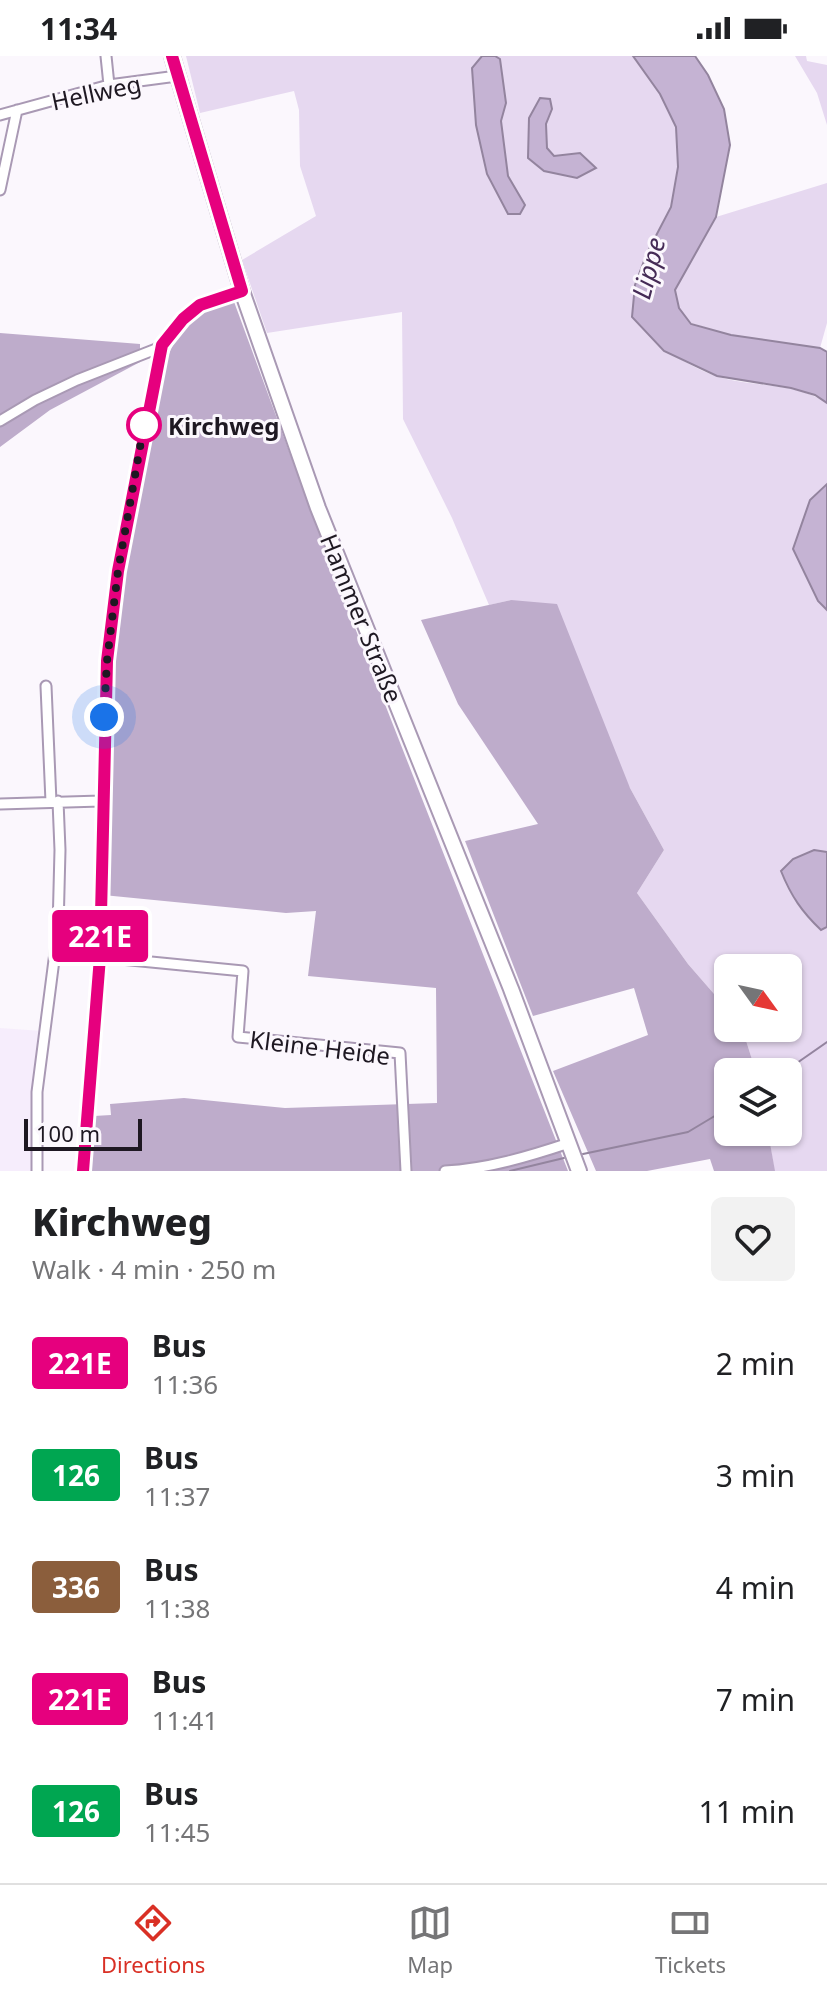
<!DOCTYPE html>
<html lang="en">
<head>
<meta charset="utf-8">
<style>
	:root { --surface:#fff; --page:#f2f2f2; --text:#202124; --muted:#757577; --line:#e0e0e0; --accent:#d93025 }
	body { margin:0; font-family:"Noto Sans",sans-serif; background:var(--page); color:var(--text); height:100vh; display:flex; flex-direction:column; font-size:30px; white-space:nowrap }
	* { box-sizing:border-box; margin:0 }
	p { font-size:26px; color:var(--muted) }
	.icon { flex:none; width:44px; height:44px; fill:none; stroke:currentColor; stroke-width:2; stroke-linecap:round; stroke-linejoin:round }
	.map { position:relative; height:1115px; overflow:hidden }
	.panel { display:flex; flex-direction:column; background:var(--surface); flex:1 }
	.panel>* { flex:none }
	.badge { padding:0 16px; border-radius:6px; font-size:28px; line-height:52px }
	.needle { width:52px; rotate:123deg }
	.tools { position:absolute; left:714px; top:898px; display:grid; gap:16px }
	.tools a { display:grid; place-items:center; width:88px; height:88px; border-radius:12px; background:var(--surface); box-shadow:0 2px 6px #0004; font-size:40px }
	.scale { position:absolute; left:24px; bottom:20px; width:118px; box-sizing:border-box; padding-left:8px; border:4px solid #1e1822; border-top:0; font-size:22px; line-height:28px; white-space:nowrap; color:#1e1822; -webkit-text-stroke:6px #fbf7fd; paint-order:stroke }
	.you { position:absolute; width:40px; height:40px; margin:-20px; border:6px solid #fff; border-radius:50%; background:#1a73e8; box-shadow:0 0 0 12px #1a73e833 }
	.map>.badge { position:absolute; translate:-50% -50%; box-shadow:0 0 0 4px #fff }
	.round { display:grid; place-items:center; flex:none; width:84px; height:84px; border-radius:12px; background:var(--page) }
	.overview { display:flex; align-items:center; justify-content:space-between; height:136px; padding:0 32px }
	h1 { font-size:38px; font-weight:800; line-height:60px }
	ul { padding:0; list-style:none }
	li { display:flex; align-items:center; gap:24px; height:112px; padding:0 32px }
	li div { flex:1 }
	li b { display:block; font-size:30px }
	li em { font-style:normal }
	li .badge { min-width:88px; font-weight:700; text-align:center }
	.status { display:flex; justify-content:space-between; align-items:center; height:56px; padding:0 40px; background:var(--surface); direction:ltr }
	.status svg { height:22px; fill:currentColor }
	.dock { display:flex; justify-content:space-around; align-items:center; height:112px; border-top:2px solid var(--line); background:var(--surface); font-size:22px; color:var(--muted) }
	.dock a { display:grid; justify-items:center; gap:4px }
	.dock .on { color:var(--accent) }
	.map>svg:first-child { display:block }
	.built { fill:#f6edfc }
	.green { fill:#e6d8f0 }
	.forest { fill:#beaccb }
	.water { fill:#c5b3d3; stroke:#93849e; stroke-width:2 }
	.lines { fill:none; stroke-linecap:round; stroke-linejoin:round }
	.stream { stroke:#93849e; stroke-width:2 }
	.street-casing { stroke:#a999b4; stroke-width:13 }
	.secondary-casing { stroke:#a999b4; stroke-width:18 }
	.street { stroke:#fff; stroke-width:9 }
	.secondary { stroke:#fff; stroke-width:14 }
	.line-casing { stroke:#fff; stroke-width:18 }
	.line { stroke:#e6007e; stroke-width:12 }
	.walk { stroke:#1e1822; stroke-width:8; stroke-dasharray:0 14.4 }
	.stop-dot { fill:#fff; stroke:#e6007e; stroke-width:4 }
	.labels { text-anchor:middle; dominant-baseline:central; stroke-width:6; stroke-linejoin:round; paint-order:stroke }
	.street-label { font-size:24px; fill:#1e1822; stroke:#fbf7fd }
	.stop-label { font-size:24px; font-weight:bold; fill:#1e1822; stroke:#fbf7fd; text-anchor:start }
	.water-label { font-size:26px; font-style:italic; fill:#452b56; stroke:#fbf7fd }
</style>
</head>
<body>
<div class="status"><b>11:34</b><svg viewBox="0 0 49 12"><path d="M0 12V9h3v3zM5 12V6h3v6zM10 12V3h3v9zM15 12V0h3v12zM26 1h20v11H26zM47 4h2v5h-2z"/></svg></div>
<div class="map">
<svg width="827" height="1115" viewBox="0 0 827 1115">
	<rect width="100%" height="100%" fill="#fbf7fd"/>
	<!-- built -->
	<path class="built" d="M0 972 42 975 33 1115H0Z"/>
	<!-- green -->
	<path class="green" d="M186 0H633L660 38 676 71 678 111 671 151 647 197 664 295C681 303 698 314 716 320 752 332 793 325 827 347V428L810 444 818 545 827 554V1115H715L728 1076 774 1112 768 1076H788V1016H756L742 972H788V912H728V954L688 908 637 837 664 794 630 732 511 544 489 549 452 462 403 363 402 256 267 277 242 204 316 160 300 110 299 54 294 35 200 57Z
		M795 0H806L807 5 827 9V69L817 37Z
		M827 127V267L820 292 731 279 691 267 679 252 675 234 716 161Z"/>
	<!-- forest -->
	<path class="forest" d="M233 243 339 531 568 1115H90L94 1060 111 1059 110 1048 184 1042 285 1052 437 1047 436 932 308 920 316 855 286 857 103 839 111 717 114 605 121 514 166 306C180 267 195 256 233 243Z
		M0 277 140 288V306L50 354 0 391Z
		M511 544 557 548 630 732 664 794 637 837 688 908 728 954V972H742L756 1016H728V1076H768L775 1115H714L710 1103 647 1115H596L553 1015 648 979 634 932 533 960 465 785 538 768 458 648 421 564Z"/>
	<!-- water -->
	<path class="water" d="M482 0H495L500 3 506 47 501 65 508 120 525 149 520 158H508L487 118 476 69 472 12Z
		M633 0H695L708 19 724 53 730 89 716 161 675 234 679 252 691 268 731 279 820 292 827 296V347L815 339 791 332 717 320 664 295 632 261 635 229 647 197 671 151 678 111 676 71 660 38Z
		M540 42 550 43 552 53 546 68 547 92 554 100 580 97 596 112 577 122 544 115 528 102 529 62Z
		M827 428V554L818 545 793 493 810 444Z
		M814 794 827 796V871L821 874C802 856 791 840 781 815L793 803Z"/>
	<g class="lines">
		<!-- stream -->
		<path class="stream" d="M784 1016 827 986
			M583 1098 688 1076 728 1052
			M510 1115 564 1102"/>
		<defs>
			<path id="street" d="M106 0 109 29
				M0 59 109 29 177 20
				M0 134 17 54
				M0 365 35 344 77 324 156 293 168 283 183 263 200 249 242 235
				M46 630 51 746
				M0 748 101 745
				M100 901 243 915 238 981 400 997 406 1115
				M37 1115V1036L58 873 60 794 58 745
				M83 1115 100 901 107 605 118 515 162 289
				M445 1115C487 1113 530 1100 569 1087"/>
			<path id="secondary" d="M172 0 242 235 318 452 511 933 579 1115"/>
		</defs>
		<!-- street casing -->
		<use href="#street" class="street-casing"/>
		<!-- secondary casing -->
		<use href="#secondary" class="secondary-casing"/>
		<!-- street -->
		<use href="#street" class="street"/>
		<!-- secondary -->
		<use href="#secondary" class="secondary"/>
	</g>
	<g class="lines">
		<defs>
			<path id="line" d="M83 1115 100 901 107 605 118 515 162 289 183 263 200 249 242 235 172 0"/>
		</defs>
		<!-- line casing -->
		<use href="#line" class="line-casing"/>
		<!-- line -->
		<use href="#line" class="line"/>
		<!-- walk -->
		<path class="walk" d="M104 661 107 605 118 515 144 369"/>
	</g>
	<!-- markers -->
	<circle class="stop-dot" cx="144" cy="369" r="16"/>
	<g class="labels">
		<!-- street labels -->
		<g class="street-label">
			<text transform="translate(96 36) rotate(-12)">Hellweg</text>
			<text transform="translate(362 562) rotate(68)">Hammer Straße</text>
			<text transform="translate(320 991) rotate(7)">Kleine Heide</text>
		</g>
		<!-- stop labels -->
		<g class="stop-label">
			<text x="168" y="369">Kirchweg</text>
		</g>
		<!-- water labels -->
		<g class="water-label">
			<text transform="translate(648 212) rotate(-75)">Lippe</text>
		</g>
	</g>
</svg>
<div class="tools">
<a><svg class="needle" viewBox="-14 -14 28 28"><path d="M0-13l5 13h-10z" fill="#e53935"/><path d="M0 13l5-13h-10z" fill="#757577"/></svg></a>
<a><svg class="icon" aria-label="layers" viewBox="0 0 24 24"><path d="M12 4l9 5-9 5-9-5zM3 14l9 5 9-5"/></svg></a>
</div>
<div class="scale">100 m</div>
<div class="you" style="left:104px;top:661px"></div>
<b class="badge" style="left:100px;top:880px;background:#e6007e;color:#fff">221E</b>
</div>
<section class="panel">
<div class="overview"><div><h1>Kirchweg</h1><p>Walk · 4 min · 250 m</p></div><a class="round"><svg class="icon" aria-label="heart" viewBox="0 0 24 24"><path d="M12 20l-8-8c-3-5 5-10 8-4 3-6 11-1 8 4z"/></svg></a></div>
<ul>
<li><span class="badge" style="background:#e6007e;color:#fff">221E</span><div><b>Bus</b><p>11:36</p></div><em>2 min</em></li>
<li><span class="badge" style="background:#00a651;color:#fff">126</span><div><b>Bus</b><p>11:37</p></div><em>3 min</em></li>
<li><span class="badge" style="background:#8b5e3c;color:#fff">336</span><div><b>Bus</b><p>11:38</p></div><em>4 min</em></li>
<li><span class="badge" style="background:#e6007e;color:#fff">221E</span><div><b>Bus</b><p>11:41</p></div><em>7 min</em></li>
<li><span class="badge" style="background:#00a651;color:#fff">126</span><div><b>Bus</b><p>11:45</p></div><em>11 min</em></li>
</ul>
</section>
<nav class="dock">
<a class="on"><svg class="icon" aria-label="directions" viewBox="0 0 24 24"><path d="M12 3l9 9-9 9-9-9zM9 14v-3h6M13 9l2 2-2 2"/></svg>Directions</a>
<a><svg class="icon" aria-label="map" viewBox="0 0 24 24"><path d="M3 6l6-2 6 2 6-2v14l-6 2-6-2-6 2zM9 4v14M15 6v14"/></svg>Map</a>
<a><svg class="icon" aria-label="tickets" viewBox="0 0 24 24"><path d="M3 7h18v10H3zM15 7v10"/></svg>Tickets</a>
</nav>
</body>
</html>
